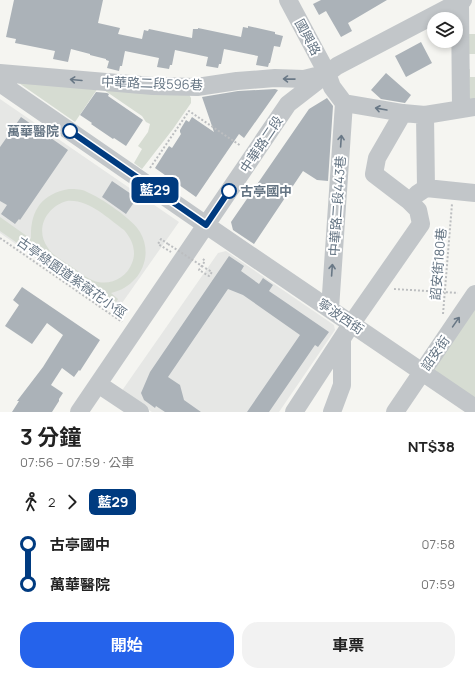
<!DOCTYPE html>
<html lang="zh-TW">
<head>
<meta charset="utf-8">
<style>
	:root { --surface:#fff; --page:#f2f2f2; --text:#222; --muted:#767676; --accent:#2563eb }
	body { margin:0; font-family:Manrope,"Noto Sans TC",sans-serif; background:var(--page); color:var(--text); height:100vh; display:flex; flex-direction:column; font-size:15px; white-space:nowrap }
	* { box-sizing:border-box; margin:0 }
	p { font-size:13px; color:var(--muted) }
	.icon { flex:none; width:22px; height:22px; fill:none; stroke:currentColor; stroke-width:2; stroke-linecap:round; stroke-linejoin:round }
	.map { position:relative; height:412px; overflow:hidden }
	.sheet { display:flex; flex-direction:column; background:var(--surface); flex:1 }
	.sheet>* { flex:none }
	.badge { padding:0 8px; border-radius:6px; font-size:14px; line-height:26px }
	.controls { position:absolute; left:427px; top:12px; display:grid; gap:8px }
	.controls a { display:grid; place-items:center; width:36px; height:36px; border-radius:50%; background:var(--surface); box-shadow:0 2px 6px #0003; font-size:20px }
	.map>.badge { position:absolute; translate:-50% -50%; box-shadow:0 0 0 2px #fff }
	.legs { display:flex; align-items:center; gap:6px; height:44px; padding:0 20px; font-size:13px }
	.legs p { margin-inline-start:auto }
	.summary { display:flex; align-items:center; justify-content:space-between; height:68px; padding:0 20px }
	h1 { font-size:22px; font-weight:700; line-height:30px }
	.action { display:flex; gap:8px; margin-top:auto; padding:8px 20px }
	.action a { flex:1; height:46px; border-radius:16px; background:var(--accent); color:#fff; font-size:16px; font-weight:700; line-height:46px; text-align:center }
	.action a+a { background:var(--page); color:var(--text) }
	ul { padding:0 20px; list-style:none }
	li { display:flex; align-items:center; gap:14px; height:40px; font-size:15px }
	li i { display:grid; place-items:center; width:6px; height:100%; margin:0 5px; background:currentColor }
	li i::after { content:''; width:10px; height:10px; margin:-5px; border:3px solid; border-radius:50%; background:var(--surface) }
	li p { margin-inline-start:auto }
	li:first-child i { background:linear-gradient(#0000 50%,currentColor 0) }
	li:last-child i { background:linear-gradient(currentColor 50%,#0000 0) }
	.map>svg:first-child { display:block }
	.built { fill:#e6e7e5 }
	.green { fill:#d6dcd2; fill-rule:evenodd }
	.building { fill:#abb2b8 }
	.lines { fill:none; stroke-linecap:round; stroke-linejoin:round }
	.path { stroke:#bcbec0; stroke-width:2; stroke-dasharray:2 2; stroke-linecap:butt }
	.minor { stroke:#c2c6c9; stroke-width:18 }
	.path-bridge { stroke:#bcbec0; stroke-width:2; stroke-dasharray:2 2; stroke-linecap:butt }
	.oneway { stroke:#697886 }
	.line-1-casing { stroke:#fff; stroke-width:9 }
	.line-1 { stroke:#003b80; stroke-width:6 }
	.stop-1-dot { fill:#fff; stroke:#003b80; stroke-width:2 }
	.labels { text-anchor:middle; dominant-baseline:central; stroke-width:4; stroke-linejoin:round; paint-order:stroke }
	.street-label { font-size:13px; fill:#647483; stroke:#fff }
	.stop-label { font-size:13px; font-weight:bold; fill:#647483; stroke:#fff; text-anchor:end }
</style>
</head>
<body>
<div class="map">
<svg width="475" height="412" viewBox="0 0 475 412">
	<rect width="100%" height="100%" fill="#f5f5f1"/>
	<!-- built -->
	<path class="built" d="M0 99 179 222 115 313 0 233Z
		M226 251 334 325 335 330 279 412H152L121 392 218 253Z"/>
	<!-- green -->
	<path class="green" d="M465 34H475V54H465Z
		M470 69V77H475V105L465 106V70Z
		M16 81 98 88 75 122Z
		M101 88 188 92 191 98V103L173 129 142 169 134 163 142 149 138 146 148 132 150 124 146 122 142 116Z
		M69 189C76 189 82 189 87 192 100 197 134 220 140 232 155 258 138 287 111 293L118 299 112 309 0 231V217L31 239C30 211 41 194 69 189ZM67 201C89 199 107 218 124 230 132 239 137 251 132 263 126 279 108 287 92 280 85 277 78 271 72 267 64 261 53 256 48 248 34 229 47 206 67 201Z
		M475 303V399L430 370Z"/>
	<!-- building -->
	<path class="building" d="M14 0H103L98 23 120 28 118 34 142 39 144 30 148 31 149 29 192 38 193 29H198V28L241 37 243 27 248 28V26L275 32V34L283 36 280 47 274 46 270 63H269L268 67 256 65 258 56 224 49 221 64H219L218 68 206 66 208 57 175 50 172 65H170L169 69 157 67 159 58 125 51 122 66H120L119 71 107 68 109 61 106 60V59L90 55V54L71 49 68 62 53 59 55 51 15 43 16 39 6 37Z
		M321 0H387L348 23 352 31 341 37 326 11 319 15 313 4Z
		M421 42 432 63 406 77 395 56Z
		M386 73 411 95 405 103 381 99 371 90Z
		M275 89 278 90 244 138 239 134 196 197 155 168 169 146 172 148 181 134 180 132V130L186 120 189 122 192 117 214 132 202 97 238 91Z
		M96 92 107 93 109 94 108 96 143 120 126 146 114 138 113 139 91 124 92 123 80 115Z
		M327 98 333 106 328 181 317 180 303 171 254 244 233 230 231 222 309 109Z
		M21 117 68 150 20 220 19 219 15 224 1 214 7 205 0 201V147Z
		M112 181 137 198 126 214 102 197Z
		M229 256 244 266 241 271 259 284 263 278 273 285 269 291 329 332 318 347 315 345 269 412H247L300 335 243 295 228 289 168 377 180 385 184 400 201 412H165L156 406 155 408 144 400 141 393 150 372Z
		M22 287 100 340 80 371 79 370 74 377 62 368 51 385 63 393 59 399V401L52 412H12L19 401H17L43 367 63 335 47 323 32 344 5 326 19 305 13 300Z"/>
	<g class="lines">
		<!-- path -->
		<path class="path" d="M150 168 189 111 241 146
			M0 238 122 322
			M168 244 161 239 158 244 171 252
			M203 259 205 261 199 270 209 276 212 272 205 268
			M394 289 458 293
			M443 314 452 204"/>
		<!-- minor -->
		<path class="minor" d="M288 0 327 73 332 87 344 103 403 113 425 115 475 107
			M460 2 461 109
			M0 73 153 86 197 87 237 81 275 78 304 79 324 74
			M0 83 206 225 475 408
			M425 115 426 188
			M417 194 426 188 475 193
			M330 309 344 103
			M98 384 140 412
			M79 412 288 104 337 66 463 0
			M294 412 352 323 421 224 418 210 408 200 374 174 377 158 403 113
			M332 412 342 385V339
			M395 412 475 294"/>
		<!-- path-bridge -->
		<path class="path-bridge" d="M168 244 205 268"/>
	</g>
	<!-- one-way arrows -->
	<defs><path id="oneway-shaft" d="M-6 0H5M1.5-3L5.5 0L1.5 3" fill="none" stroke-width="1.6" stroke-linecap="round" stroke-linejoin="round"/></defs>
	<g class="oneway">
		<use href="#oneway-shaft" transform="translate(289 79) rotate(-179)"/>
		<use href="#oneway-shaft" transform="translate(76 80) rotate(-175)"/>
		<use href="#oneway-shaft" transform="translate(381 109) rotate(-170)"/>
		<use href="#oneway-shaft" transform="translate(341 141) rotate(-86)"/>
		<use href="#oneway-shaft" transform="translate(332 270) rotate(-86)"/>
		<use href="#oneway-shaft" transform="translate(456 322) rotate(-55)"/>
	</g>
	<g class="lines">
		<defs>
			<path id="line-1" d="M70 131 206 225 229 191"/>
		</defs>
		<!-- line-1 casing -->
		<use href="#line-1" class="line-1-casing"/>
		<!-- line-1 -->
		<use href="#line-1" class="line-1"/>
	</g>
	<!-- markers -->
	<g class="stop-1-dot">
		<circle cx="70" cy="131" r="7"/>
		<circle cx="229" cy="191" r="7"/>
	</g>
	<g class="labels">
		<!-- street labels -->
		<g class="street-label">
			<text transform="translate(308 37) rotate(62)">國興路</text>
			<text transform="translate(152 83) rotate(2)">中華路二段596巷</text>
			<text transform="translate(261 144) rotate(-56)">中華路二段</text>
			<text transform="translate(337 206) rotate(-86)">中華路二段443巷</text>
			<text transform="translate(438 264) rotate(-85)">詔安街180巷</text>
			<text transform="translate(72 277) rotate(35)">古亭綠園道紫薇花小徑</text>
			<text transform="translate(341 316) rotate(34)">寧波西街</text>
			<text transform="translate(435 353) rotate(-55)">詔安街</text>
		</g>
		<!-- stop labels -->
		<g class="stop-label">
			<text x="59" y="131">萬華醫院</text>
			<text x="240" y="191" text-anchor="start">古亭國中</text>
		</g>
	</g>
</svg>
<div class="controls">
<a><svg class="icon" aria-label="layers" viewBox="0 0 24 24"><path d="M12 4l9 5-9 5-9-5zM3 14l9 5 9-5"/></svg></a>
</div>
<b class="badge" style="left:155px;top:190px;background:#003b80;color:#fff">藍29</b>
</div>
<section class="sheet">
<div class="summary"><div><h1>3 分鐘</h1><p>07:56 – 07:59 · 公車</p></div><b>NT$38</b></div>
<div class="legs"><svg class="icon" aria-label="walk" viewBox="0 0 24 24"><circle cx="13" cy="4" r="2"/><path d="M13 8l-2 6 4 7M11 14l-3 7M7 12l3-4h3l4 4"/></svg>2<svg class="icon" aria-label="forward" viewBox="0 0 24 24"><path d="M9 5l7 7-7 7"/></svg><b class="badge" style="background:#003b80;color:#fff">藍29</b></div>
<ul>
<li><i style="color:#003b80"></i><b>古亭國中</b><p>07:58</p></li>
<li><i style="color:#003b80"></i><b>萬華醫院</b><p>07:59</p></li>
</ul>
<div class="action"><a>開始</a><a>車票</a></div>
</section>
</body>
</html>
